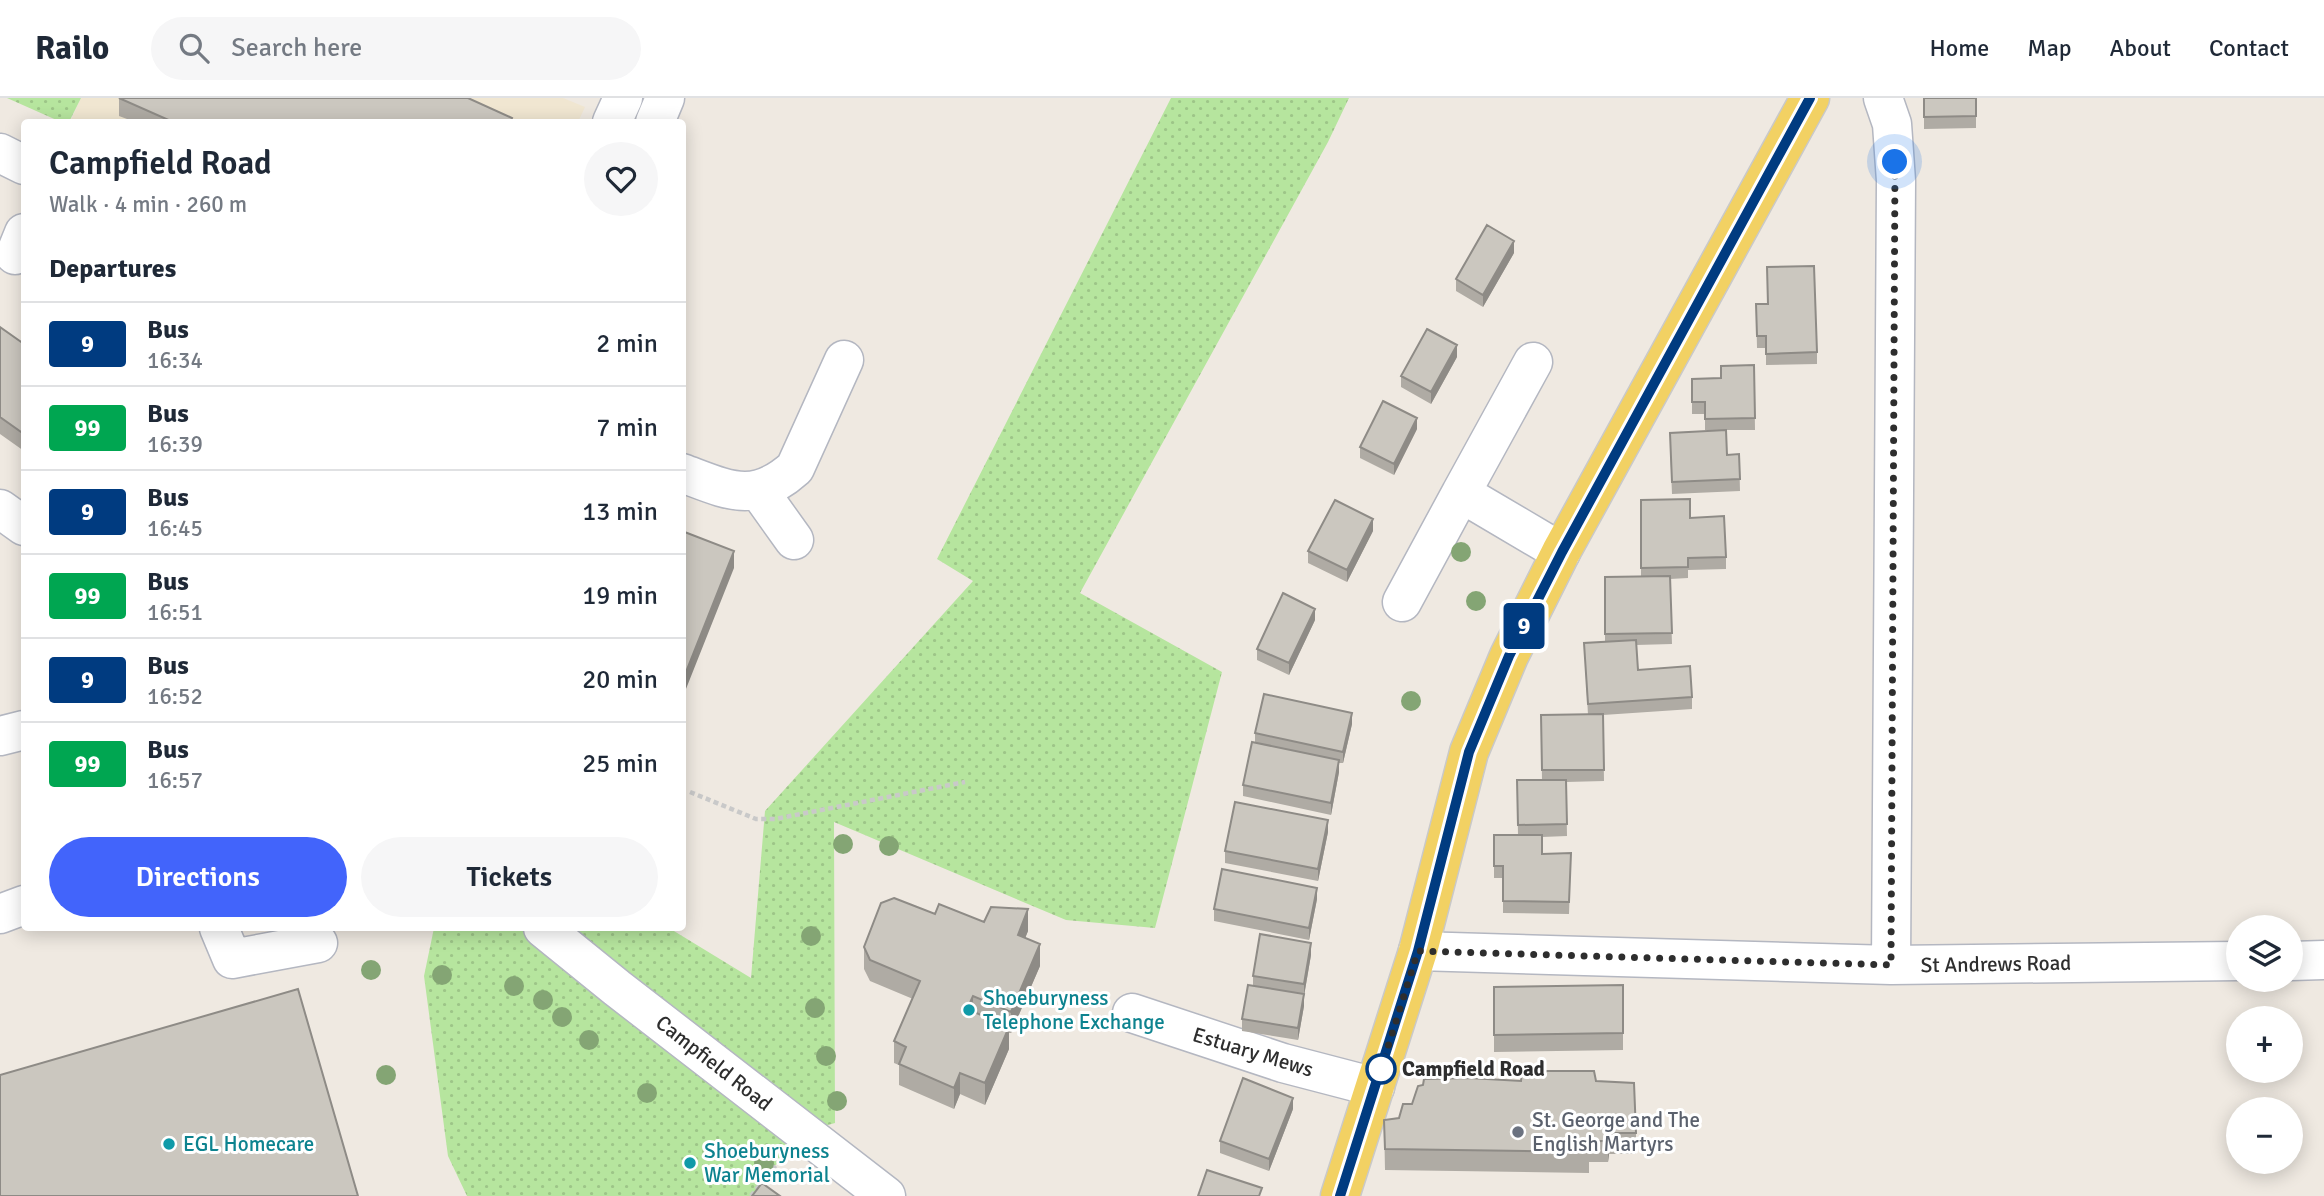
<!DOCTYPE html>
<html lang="en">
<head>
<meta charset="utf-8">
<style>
	:root { --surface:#fff; --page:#f6f6f7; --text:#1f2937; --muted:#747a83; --line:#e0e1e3; --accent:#4264fb }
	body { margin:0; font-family:Signika,sans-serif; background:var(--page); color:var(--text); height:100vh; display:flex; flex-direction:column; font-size:26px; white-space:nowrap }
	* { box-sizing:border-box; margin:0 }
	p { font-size:23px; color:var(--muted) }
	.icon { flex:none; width:38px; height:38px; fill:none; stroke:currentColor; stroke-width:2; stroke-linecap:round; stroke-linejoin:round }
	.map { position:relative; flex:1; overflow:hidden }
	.drawer { position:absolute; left:21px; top:21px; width:665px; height:812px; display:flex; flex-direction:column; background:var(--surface); border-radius:7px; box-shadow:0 4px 18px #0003 }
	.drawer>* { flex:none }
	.badge { padding:0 14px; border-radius:5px; font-size:24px; line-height:46px }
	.controls { position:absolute; left:2226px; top:817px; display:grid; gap:14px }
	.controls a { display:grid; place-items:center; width:77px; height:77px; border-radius:50%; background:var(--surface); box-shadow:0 4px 18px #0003; font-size:35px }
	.you { position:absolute; width:35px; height:35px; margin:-18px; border:5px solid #fff; border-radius:50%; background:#1a73e8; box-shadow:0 0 0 10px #1a73e833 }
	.map>.badge { position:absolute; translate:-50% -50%; box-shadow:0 0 0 4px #fff }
	h2 { padding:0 28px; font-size:26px; line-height:63px }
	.round { display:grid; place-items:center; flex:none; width:74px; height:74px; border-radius:37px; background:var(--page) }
	.summary { display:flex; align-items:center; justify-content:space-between; height:119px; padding:0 28px }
	h1 { font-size:33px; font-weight:600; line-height:52px }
	.cta { display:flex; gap:14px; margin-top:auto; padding:14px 28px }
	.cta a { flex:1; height:80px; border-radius:42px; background:var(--accent); color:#fff; font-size:28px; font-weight:600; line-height:80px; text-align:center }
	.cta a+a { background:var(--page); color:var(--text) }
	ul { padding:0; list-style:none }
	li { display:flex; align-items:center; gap:21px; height:84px; padding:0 28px; border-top:2px solid var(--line) }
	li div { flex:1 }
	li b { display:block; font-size:26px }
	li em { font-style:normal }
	li .badge { min-width:77px; font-weight:700; text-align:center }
	header { display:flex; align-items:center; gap:42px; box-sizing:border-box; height:98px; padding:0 35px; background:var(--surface); border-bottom:2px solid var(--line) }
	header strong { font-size:33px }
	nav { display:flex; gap:38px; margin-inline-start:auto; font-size:24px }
	.search { width:490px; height:63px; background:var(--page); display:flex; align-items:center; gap:18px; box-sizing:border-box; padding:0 24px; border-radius:38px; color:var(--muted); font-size:26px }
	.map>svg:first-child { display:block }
	.education { fill:#f0e6d1 }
	.grass { fill:url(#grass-dots) }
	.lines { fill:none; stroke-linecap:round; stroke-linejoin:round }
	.minor-casing { stroke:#b4b7c1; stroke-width:41 }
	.major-casing { stroke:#c9c9c9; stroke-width:41 }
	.path { stroke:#c9c9c9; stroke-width:4.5; stroke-dasharray:5 3.5; stroke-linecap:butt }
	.minor { stroke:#fff; stroke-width:38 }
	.major { stroke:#f2d163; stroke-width:38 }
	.tree { fill:#84a574 }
	.wall { fill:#afaba4 }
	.shaded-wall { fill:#8e8b86 }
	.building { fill:#cbc7bf; stroke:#8e8b86; stroke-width:2 }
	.line-casing { stroke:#fff; stroke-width:16 }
	.line { stroke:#003b80; stroke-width:10 }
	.walk { stroke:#2e2e2e; stroke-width:7; stroke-dasharray:0 12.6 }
	.culture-dot { fill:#0f9aa8; stroke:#fff; stroke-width:2.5 }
	.stop-dot { fill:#fff; stroke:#003b80; stroke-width:3.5 }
	.worship-dot { fill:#6b7280; stroke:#fff; stroke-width:2.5 }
	.labels { text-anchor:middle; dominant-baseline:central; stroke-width:6; stroke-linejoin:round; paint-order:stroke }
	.street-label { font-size:21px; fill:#2e2e2e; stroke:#fff }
	.culture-label { font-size:21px; fill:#0d838f; stroke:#fff; text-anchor:start }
	.stop-label { font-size:21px; font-weight:bold; fill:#2e2e2e; stroke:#fff; text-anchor:start }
	.worship-label { font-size:21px; fill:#5b616d; stroke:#fff; text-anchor:start }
</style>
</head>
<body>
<header>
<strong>Railo</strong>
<div class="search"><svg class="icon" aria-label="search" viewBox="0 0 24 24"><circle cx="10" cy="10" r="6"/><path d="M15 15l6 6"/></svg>Search here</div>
<nav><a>Home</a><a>Map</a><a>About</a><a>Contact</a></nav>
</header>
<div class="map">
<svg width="2324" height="1098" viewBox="0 0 2324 1098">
	<defs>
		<pattern id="grass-dots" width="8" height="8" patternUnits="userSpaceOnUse" patternTransform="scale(1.75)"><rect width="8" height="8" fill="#b6e59e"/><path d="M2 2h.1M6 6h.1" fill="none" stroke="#9dc588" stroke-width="1.8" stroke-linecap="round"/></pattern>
	</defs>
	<rect width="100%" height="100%" fill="#efe9e1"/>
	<!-- education -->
	<path class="education" d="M81 0H563L585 9 578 24H70Z"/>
	<!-- grass -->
	<path class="grass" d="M7 0H81L69 24H61Z
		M1171 0H1349L1328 44 1080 495 1222 574 1155 830 1066 822 834 724 835 1025 802 1034 751 1098H467L448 1058 424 878 434 830H669L751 880 765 713 973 483 937 461Z"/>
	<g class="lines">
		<defs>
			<path id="minor" d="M1883 0 1892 26 1896 83 1891 867
				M612 24 623 0
				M655 24 665 0
				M0 55 24 67
				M15 157 24 135
				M682 375C728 392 754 407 795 370L844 262
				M759 393 794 442
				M1461 395 1533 264
				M0 411 24 428
				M1402 504 1461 395 1561 454
				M0 638 24 632
				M0 816 24 807
				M219 830 232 861 318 845
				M543 830 617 890 886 1098
				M1418 853 1891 867 2238 863
				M2291 863 2324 862
				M1132 915 1283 965 1375 989"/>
			<path id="major" d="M1340 1098 1418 853 1469 654 1509 558 1561 454 1810 0"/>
		</defs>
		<!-- minor casing -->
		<use href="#minor" class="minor-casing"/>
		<!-- major casing -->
		<use href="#major" class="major-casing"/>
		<!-- path -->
		<path class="path" d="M690 694 756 721H775L965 684
			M751 1098 779 1063"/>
		<!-- minor -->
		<use href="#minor" class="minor"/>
		<!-- major -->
		<use href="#major" class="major"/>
	</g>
	<!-- trees -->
	<g class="tree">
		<circle cx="1461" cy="454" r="10"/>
		<circle cx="1476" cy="503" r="10"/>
		<circle cx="1411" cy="603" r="10"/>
		<circle cx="843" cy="746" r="10"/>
		<circle cx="889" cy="748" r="10"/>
		<circle cx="811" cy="838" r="10"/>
		<circle cx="371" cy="872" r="10"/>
		<circle cx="442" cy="877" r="10"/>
		<circle cx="514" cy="888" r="10"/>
		<circle cx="543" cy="902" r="10"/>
		<circle cx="815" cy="910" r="10"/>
		<circle cx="562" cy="919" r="10"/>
		<circle cx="589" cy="942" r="10"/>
		<circle cx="826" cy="958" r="10"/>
		<circle cx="386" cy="977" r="10"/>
		<circle cx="647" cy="995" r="10"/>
		<circle cx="837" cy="1003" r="10"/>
		<circle cx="764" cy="1065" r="10"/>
	</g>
	<!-- wall -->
	<path class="wall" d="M119 0 512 24H135L119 18Z
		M1924 0H1976V30L1924 31Z
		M1514 155 1483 209 1456 193V181Z
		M1756 206H1768L1817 254V266L1766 267V250H1757Z
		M0 229 24 246V353L0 336Z
		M1457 259 1431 306 1401 289V278Z
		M1754 267 1755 332H1726L1727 357 1739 356 1740 393 1672 396 1670 347 1725 332H1705V316H1692V281L1721 280Z
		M1417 331 1394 377 1360 360V349Z
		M1641 402 1690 420 1726 459V471L1688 472V480L1670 481 1672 546 1636 547 1638 572 1692 599V611L1603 617 1604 683 1566 684 1567 738 1542 739V756L1571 755 1569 816 1503 815V780H1494V737H1518L1517 682H1542L1541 617H1588L1584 545 1605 544V479L1641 478Z
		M1373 433 1347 484 1308 465V453Z
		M1315 522 1289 577 1257 562V551Z
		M1352 626 1343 665H1339V674L1331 717 1243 698V687L1255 645V635Z
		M1328 734 1318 783 1225 765V753Z
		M1317 801 1309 842 1214 823V811Z
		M935 816 984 824 1028 833 1025 840 1040 868 1011 935H1009V951L985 1007 960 996 954 1011 899 987V967L894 965V943L913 901 870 883 864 871V849Z
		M1311 857 1304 898V908L1298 942 1242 933V921L1253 888V878Z
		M1623 887V952L1494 954V889Z
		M1521 983H1596L1636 1035V1056H1609L1608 1064H1589V1075L1385 1072 1384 1022 1399 1020 1412 1006Z
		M1293 1011 1269 1073 1220 1055V1043Z"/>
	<!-- shaded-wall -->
	<path class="shaded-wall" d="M1514 143V155L1483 209V197Z
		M1457 247V259L1431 306V294Z
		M1417 320V331L1394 377V366Z
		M1373 421V433L1347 484V472Z
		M734 453V470L682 601V584Z
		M1315 511V522L1289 577V565Z
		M1352 615V626L1343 665V654Z
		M1339 662V674L1331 717V705Z
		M1328 722V734L1318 783V771Z
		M1317 790V801L1309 842V830Z
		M1028 811V833L1018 858V837Z
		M1311 845V857L1304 898V886Z
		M1040 846V868L1011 935V914Z
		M1304 896V908L1298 942V930Z
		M973 898V920L967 911Z
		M1009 929V951L985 1007V985Z
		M960 975V996L954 1011V990Z
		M1293 1000V1011L1269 1073V1061Z
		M1609 1035V1056L1608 1064V1043Z"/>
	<!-- building -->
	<path class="building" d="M119 0H468L512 20 510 24H173Z
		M1924 0H1976V18L1924 19Z
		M1487 127 1514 143 1483 197 1456 181Z
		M1814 168 1817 254 1766 256V238H1757L1756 206H1768L1767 169Z
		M0 229 24 246V336L0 319Z
		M1427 231 1457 247 1431 294 1401 278Z
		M1754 267 1755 320 1705 321V304H1692V281L1721 280V268Z
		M1383 303 1417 320 1394 366 1360 349Z
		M1726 332 1727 357 1739 356 1740 381 1672 384 1670 335Z
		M1690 401V420L1724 418 1726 459 1688 460V469L1641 470V402Z
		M1335 402 1373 421 1347 472 1308 453Z
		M682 433 734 453 682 584Z
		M1670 478 1672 535 1605 536V479Z
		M1283 495 1315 511 1289 565 1257 551Z
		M1636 542 1638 572 1690 568 1692 599 1588 606 1584 545Z
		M1264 596 1352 615 1343 654 1255 635Z
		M1603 616 1604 672H1542L1541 617Z
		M1252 644 1339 662 1331 705 1243 687Z
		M1517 682H1566L1567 726 1518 727Z
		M1235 704 1328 722 1318 771 1225 753Z
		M1494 737H1542V756L1571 755 1569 804 1503 803V768H1494Z
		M1222 771 1317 790 1309 830 1214 811Z
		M894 800 935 816 939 806 984 824 991 809 1028 811 1018 837 1040 846 1011 914 973 898 967 911 1009 929 985 985 960 975 954 990 899 966 906 949 894 943 920 883 870 862 864 849 881 805Z
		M1260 836 1311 845 1304 886 1253 878Z
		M1248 887 1304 896 1298 930 1242 921Z
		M1623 887V935L1494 937V889Z
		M298 891 358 1098H0V977Z
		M1522 973H1594L1596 983 1634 985 1636 1035H1609L1608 1043H1589V1054L1385 1051 1384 1022 1399 1020 1403 1006H1412L1418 988 1423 987 1424 981 1469 980 1521 983Z
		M1243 980 1293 1000 1269 1061 1220 1043Z
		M1207 1072 1262 1090 1259 1098H1198Z
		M762 1085 780 1098H752Z"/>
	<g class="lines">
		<defs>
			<path id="line" d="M1340 1098 1418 853 1469 654 1509 558 1562 454 1810 0"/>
		</defs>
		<!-- line casing -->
		<use href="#line" class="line-casing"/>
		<!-- line -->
		<use href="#line" class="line"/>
		<!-- walk -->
		<path class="walk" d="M1381 971 1418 853 1891 867 1895 64"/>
	</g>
	<!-- markers -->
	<g class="culture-dot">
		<circle cx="969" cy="912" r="7"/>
		<circle cx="169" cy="1046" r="7"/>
		<circle cx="690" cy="1065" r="7"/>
	</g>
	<circle class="stop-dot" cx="1381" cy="971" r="14"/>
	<circle class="worship-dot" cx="1518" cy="1034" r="7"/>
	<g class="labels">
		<!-- street labels -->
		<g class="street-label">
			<text transform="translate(1996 866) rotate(-1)">St Andrews Road</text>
			<text transform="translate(1253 954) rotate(17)">Estuary Mews</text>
			<text transform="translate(714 965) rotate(38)">Campfield Road</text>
		</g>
		<!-- culture labels -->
		<g class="culture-label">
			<text x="983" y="900">Shoeburyness<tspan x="983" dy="24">Telephone Exchange</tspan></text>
			<text x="183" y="1046">EGL Homecare</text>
			<text x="704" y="1053">Shoeburyness<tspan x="704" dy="24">War Memorial</tspan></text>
		</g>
		<!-- stop labels -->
		<g class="stop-label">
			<text x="1402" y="971">Campfield Road</text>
		</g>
		<!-- worship labels -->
		<g class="worship-label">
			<text x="1532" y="1022">St. George and The<tspan x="1532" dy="24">English Martyrs</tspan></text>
		</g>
	</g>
</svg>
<div class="controls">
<a><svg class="icon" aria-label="layers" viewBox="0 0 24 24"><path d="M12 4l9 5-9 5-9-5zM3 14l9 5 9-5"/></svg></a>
<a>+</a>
<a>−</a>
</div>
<div class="you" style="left:1895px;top:64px"></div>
<b class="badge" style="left:1524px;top:528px;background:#003b80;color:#fff">9</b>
<section class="drawer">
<div class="summary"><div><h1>Campfield Road</h1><p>Walk · 4 min · 260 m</p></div><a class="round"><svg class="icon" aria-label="heart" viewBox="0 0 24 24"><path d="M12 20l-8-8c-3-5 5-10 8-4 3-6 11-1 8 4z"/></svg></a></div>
<h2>Departures</h2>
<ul>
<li><span class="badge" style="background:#003b80;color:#fff">9</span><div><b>Bus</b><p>16:34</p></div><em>2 min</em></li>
<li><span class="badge" style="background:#00a651;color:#fff">99</span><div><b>Bus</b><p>16:39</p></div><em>7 min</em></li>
<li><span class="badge" style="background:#003b80;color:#fff">9</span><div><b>Bus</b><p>16:45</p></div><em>13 min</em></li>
<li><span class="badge" style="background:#00a651;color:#fff">99</span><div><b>Bus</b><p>16:51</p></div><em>19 min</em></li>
<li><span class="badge" style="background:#003b80;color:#fff">9</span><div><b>Bus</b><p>16:52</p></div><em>20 min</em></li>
<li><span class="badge" style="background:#00a651;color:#fff">99</span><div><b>Bus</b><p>16:57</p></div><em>25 min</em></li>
</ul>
<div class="cta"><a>Directions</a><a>Tickets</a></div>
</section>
</div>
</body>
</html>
